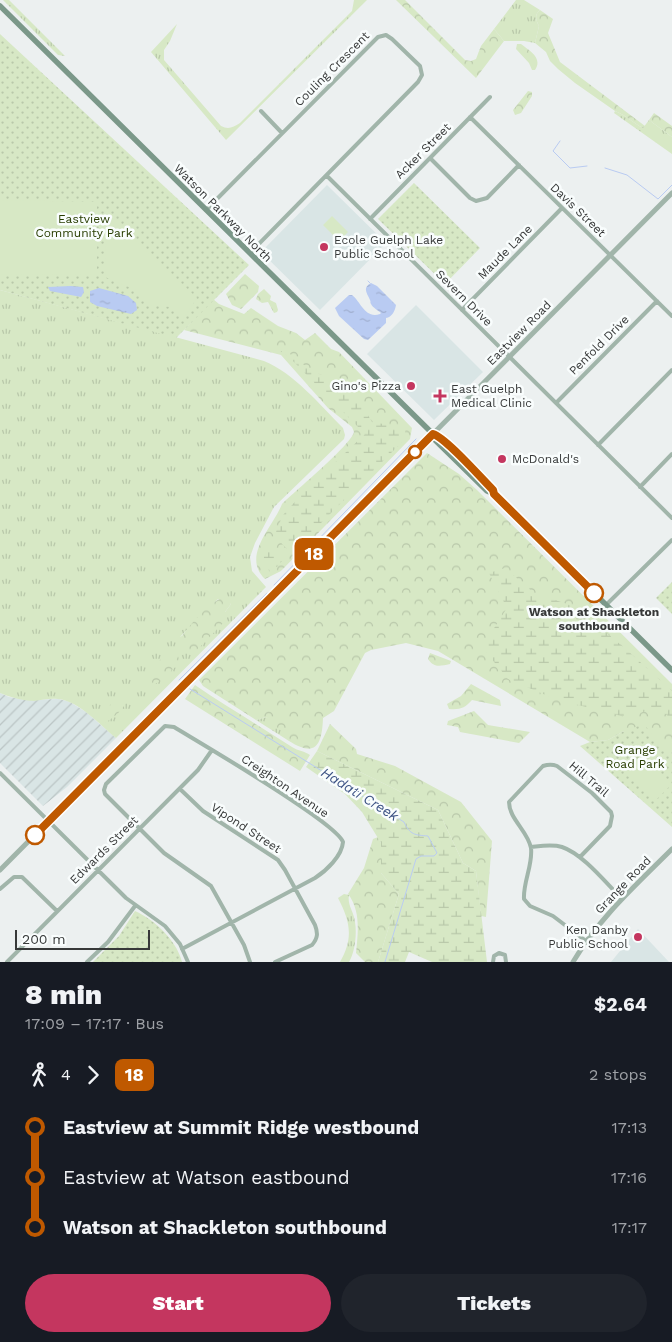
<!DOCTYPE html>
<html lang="en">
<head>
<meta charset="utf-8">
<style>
	:root { --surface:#171b24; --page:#20242c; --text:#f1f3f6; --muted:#9ea1a6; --accent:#c4365f }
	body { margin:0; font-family:"Work Sans",sans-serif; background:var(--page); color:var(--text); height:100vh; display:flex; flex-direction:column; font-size:19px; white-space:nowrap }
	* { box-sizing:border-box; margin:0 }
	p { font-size:16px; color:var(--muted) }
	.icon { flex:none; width:28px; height:28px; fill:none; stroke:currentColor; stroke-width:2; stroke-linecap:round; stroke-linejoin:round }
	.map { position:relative; height:962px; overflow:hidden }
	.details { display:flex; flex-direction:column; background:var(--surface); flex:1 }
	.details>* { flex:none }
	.badge { padding:0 10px; border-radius:8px; font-size:18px; line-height:32px }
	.scale { position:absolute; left:15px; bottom:12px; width:135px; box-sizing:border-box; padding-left:5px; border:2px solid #373939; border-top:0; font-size:14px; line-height:18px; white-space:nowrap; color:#373939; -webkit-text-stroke:4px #f9fdfd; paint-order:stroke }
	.map>.badge { position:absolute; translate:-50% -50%; box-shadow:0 0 0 2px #fff }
	.legs { display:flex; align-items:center; gap:8px; height:55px; padding:0 25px; font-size:16px }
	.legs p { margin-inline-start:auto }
	.head { display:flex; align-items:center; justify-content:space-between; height:85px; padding:0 25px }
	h1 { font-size:28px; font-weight:800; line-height:38px }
	.cta { display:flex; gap:10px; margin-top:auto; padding:10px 25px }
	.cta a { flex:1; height:58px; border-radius:30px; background:var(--accent); color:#fff; font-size:20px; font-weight:800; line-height:58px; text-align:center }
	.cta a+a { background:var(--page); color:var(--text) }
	ul { padding:0 25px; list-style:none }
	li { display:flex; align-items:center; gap:18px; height:50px; font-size:19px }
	li i { display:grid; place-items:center; width:8px; height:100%; margin:0 6px; background:currentColor }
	li i::after { content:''; width:12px; height:12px; margin:-6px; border:4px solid; border-radius:50%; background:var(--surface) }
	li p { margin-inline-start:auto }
	li:first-child i { background:linear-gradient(#0000 50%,currentColor 0) }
	li:last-child i { background:linear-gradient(currentColor 50%,#0000 0) }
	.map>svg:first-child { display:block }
	.built { fill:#d9e5e5 }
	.industrial { fill:url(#industrial-furrows) }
	.grass { fill:url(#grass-tufts); fill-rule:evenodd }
	.forest { fill:url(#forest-crowns) }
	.wetland { fill:url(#wetland-marsh) }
	.park { fill:url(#park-dots) }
	.garden { fill:#d7e8c5 }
	.water { fill:url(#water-ripples) }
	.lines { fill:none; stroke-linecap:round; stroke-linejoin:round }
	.stream { stroke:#b9cbf2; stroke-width:1 }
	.minor { stroke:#a1b5aa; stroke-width:4 }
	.tertiary { stroke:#a1b5aa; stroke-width:5 }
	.secondary { stroke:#7b9889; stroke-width:5.5 }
	.line-1-casing { stroke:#fff; stroke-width:11 }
	.line-1 { stroke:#bf5900; stroke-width:8 }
	.poi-dot { fill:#c4365f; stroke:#f9fdfd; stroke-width:2 }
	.stop-1-dot { fill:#fff; stroke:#bf5900; stroke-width:2.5 }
	.labels { text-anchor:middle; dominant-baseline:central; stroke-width:5; stroke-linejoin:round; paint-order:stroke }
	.street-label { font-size:12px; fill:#373939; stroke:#f9fdfd }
	.park-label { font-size:12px; fill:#283d00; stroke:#f9fdfd }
	.poi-label { font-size:12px; fill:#373939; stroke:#f9fdfd; text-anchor:start }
	.stop-label { font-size:12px; font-weight:bold; fill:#373939; stroke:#f9fdfd }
	.water-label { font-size:14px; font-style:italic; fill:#3c5284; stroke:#f9fdfd }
</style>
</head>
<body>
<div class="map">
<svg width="672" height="962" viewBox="0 0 672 962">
	<defs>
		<pattern id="industrial-furrows" width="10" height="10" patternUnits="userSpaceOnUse" patternTransform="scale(1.25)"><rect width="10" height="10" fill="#d9e5e5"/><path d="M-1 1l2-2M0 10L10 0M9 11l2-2" fill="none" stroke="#bbc5c5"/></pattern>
		<pattern id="grass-tufts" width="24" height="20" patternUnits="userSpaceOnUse" patternTransform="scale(1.25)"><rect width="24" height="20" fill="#d7e8c5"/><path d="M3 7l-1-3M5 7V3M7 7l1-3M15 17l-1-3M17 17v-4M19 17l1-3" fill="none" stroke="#b9c8aa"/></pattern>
		<pattern id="forest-crowns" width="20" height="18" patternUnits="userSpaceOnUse" patternTransform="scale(1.25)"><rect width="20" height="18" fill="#d7e8c5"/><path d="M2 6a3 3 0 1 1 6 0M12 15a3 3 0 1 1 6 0" fill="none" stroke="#b9c8aa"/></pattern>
		<pattern id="wetland-marsh" width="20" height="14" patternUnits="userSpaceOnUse" patternTransform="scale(1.25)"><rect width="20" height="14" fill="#d7e8c5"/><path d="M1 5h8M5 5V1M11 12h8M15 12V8" fill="none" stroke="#b9c8aa"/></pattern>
		<pattern id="park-dots" width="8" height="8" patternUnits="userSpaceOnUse" patternTransform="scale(1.25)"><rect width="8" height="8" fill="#d7e8c5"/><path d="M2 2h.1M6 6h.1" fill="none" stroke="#b9c8aa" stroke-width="1.8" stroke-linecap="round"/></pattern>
		<pattern id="water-ripples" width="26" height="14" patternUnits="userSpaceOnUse" patternTransform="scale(1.25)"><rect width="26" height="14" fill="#b9cbf2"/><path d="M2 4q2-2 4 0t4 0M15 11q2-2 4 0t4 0" fill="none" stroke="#a0afd0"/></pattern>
	</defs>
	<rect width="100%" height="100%" fill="#ecf0f0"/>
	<!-- built -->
	<path class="built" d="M327 185 386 243 320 310 261 252Z
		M416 305 483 372 434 420 367 354Z
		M638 929 669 962H611Z"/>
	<!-- industrial -->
	<path class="industrial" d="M0 693 9 697 28 700 59 699 70 702 86 712 116 738 67 787 43 806 0 763Z"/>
	<!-- grass -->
	<path class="grass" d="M3 0H9L65 56 58 55Z
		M354 0H367L226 140 151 52 177 24 170 41 164 50V60L221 126C229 130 233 127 240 123L352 11Z
		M516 0H524L540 10C534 15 536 20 539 26L535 43 524 41H504L494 29Z
		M615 111C626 115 633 123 643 128L649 120 672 137V154L614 113Z
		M0 290 264 361C294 373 320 405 343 428L345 435 344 439 274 507 255 543 250 557 252 571 266 587 116 738C100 725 79 701 58 699 50 698 42 700 34 701 23 701 10 697 0 693ZM218 599 231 604 225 612 180 637Z
		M266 717 289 727V741L256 720Z
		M344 894 349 895C347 905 354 912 355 922 357 934 355 952 349 962H340C354 938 350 921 338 898Z"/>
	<!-- forest -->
	<path class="forest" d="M396 0H405L465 60 471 61 476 59 481 46 494 29 504 41 476 78Z
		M540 10 553 19 548 33 560 62 645 126 643 128C633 123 626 115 615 111L575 83 558 69 550 61 546 52 535 43 539 26C536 20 534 15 540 10Z
		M517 44H521C530 51 543 58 535 70H532L529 63 516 49Z
		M528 91 532 92V96L521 113 515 115 513 110Z
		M654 113 672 126V137L649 120Z
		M245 274 259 286 258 292 241 309 232 305 226 294Z
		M264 289 271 296 270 300 276 303 278 310 277 312 274 313 268 302 262 303 256 299 258 294Z
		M213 299 219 304 244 314 251 308 278 326 296 333 305 340 315 333 331 349 339 352 412 428 410 439 281 571 265 579C241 556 273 527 282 504 295 491 351 445 354 432L352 427 328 408 281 355 184 330Z
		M427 453 459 474 477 490 672 684V752L667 756 624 731 608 740 590 742 438 651 406 643 371 650 365 653 334 711 323 718C322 745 316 758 289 741V728L285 732 269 723V719L266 717 256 720 203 686 199 680Z
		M223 598 231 604 225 612 227 619 196 651 190 654 181 649 179 643C181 633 212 599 223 598Z
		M169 652 178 656 180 662 162 680 153 685C147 666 156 665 169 652Z
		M430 653 451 661 450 664C440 666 434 668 428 659Z
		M471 684 500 700 501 706 472 700C465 708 460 710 449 709L447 704 461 696Z
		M195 685C227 707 260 726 292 747 298 751 305 751 310 755L300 771 185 699Z
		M125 695H128C126 708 116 716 105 723L102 720V713L115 700Z
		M474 711 488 725 530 732 519 743 460 732 458 727 447 725 448 721Z
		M330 724 356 749 357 754 395 766 461 802 492 841 486 917 481 916 476 871 463 863 438 810 317 751Z
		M378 837 381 843V873L399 894 378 962H365L356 953C358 933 361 911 348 894L364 868 373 839Z"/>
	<!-- wetland -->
	<path class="wetland" d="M276 348 285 350 313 372 325 376 334 375 344 380 346 391 358 399 372 422 406 428 403 441 294 550H288L274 536 283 515 301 495 365 434 290 358Z
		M269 546 282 561 275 569 270 572C263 564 261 553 269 546Z
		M505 568 534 593 576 607 628 651 672 691V719L657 708 625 717 555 699 508 679 482 647 507 608 489 573Z
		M317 751 438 810 463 863 476 871 487 962H432L409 952 405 962H378L399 894 381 873V843L362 812 345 794 306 767Z"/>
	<!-- park -->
	<path class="park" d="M0 34 249 265 176 338 0 290Z
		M414 183 480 248 445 284 378 219Z
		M672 582V614L656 598Z
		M644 724 667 755 672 752V827L580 746 590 742 608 740 624 731Z
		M135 911C155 920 177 941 182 962H93L119 936Z"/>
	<!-- garden -->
	<path class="garden" d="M0 200 97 202V275L0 274Z
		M107 214 197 298 183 319 171 307 151 305 136 290 105 277Z
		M332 216 348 232 339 241 323 225Z
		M643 757 672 784 655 801 626 774Z"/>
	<!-- water -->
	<path class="water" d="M371 283 377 286 396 305C395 311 392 317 386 318V323L368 340 364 339 339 316 335 308 349 295H352C361 302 365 319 380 314L381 313C378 310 373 308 371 304 370 303 371 302 370 300 367 293 362 288 371 283Z
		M71 286 83 287 84 292 81 297 50 291 48 287Z
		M99 288 128 296 136 303 137 310 131 314 97 306 90 302V291Z"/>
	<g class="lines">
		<!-- stream -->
		<path class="stream" d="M560 141 553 151 570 168 587 166
			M605 168 627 175 658 199 672 185
			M368 281 370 283
			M274 585 416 439
			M179 680 267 593
			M190 689 404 822C410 835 415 835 428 836L437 853 434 856H421L416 859 385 962"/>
		<!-- minor -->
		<path class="minor" d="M261 111 282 133
			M470 117 672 316
			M430 158 470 198 476 201 487 198 519 165
			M327 176 672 518
			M206 210 378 37 386 35 392 39 420 66 422 75 418 82 250 253
			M370 219 490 97
			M462 310 562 208
			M556 403 657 301
			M598 445 672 370
			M640 487 672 454
			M606 605 672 540
			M0 773 126 898 165 926 180 944 188 962
			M180 789 203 811 278 860 285 870 315 925C318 933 318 938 312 945L275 962
			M531 847C541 846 552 844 562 847 583 854 606 883 622 899
			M580 857 610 826 612 816 611 812 592 793 557 766C552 764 549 764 543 766L509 802C509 819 528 831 531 848 533 865 523 882 524 899L530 906 553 916 586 941
			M0 889 14 877H22L57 911
			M182 949 315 878C326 871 342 856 343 842 336 822 200 743 174 727L165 726 106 784 104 790 105 794 164 853 211 886 244 945 250 962
			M7 962 198 770 212 750
			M87 962 108 942 135 906
			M493 962 494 956 499 953 505 955 506 962"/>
		<!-- tertiary -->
		<path class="tertiary" d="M0 870 672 193
			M573 962C599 918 636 885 672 849"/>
		<!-- secondary -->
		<path class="secondary" d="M0 6 433 434 435 440 487 491 494 494 672 670
			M433 434C446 438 481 478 493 490L494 494"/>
	</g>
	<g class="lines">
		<defs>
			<path id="line-1" d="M35 835 433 434C446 438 481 478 493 490L494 494 594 593"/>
		</defs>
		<!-- line-1 casing -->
		<use href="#line-1" class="line-1-casing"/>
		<!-- line-1 -->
		<use href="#line-1" class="line-1"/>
	</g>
	<!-- markers -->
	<g class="poi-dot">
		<circle cx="324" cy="247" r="5"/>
		<circle cx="411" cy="386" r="5"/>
		<path d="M437.5 388.5h5v5h5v5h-5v5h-5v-5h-5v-5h5z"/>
		<circle cx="502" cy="459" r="5"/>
		<circle cx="638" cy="937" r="5"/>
	</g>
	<g class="stop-1-dot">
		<circle cx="415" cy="452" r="6"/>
		<circle cx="594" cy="593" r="9"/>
		<circle cx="35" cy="835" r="9"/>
	</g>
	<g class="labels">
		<!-- street labels -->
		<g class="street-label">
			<text transform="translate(332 69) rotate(-45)">Couling Crescent</text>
			<text transform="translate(423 151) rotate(-45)">Acker Street</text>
			<text transform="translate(578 210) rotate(44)">Davis Street</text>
			<text transform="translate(223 213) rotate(45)">Watson Parkway North</text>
			<text transform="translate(505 252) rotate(-45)">Maude Lane</text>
			<text transform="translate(464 298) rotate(45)">Severn Drive</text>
			<text transform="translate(519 333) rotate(-45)">Eastview Road</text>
			<text transform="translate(599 345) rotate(-45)">Penfold Drive</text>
			<text transform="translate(589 779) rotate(40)">Hill Trail</text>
			<text transform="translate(285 786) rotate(34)">Creighton Avenue</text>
			<text transform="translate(246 828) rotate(33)">Vipond Street</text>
			<text transform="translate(104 850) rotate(-45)">Edwards Street</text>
			<text transform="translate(623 885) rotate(-46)">Grange Road</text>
		</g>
		<!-- park labels -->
		<g class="park-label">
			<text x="84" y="219">Eastview<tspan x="84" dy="14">Community Park</tspan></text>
			<text x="635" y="750">Grange<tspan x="635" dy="14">Road Park</tspan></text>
		</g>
		<!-- poi labels -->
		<g class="poi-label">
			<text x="334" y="240">Ecole Guelph Lake<tspan x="334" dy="14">Public School</tspan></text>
			<text x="401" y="386" text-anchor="end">Gino's Pizza</text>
			<text x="451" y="389">East Guelph<tspan x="451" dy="14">Medical Clinic</tspan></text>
			<text x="512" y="459">McDonald's</text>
			<text x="628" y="930" text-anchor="end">Ken Danby<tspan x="628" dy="14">Public School</tspan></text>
		</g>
		<!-- stop labels -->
		<g class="stop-label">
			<text x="594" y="612">Watson at Shackleton<tspan x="594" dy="14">southbound</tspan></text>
		</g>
		<!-- water labels -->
		<g class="water-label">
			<text transform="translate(360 794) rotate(32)">Hadati Creek</text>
		</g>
	</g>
</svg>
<div class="scale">200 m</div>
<b class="badge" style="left:314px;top:554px;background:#bf5900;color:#fff">18</b>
</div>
<section class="details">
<div class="head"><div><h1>8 min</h1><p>17:09 – 17:17 · Bus</p></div><b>$2.64</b></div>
<div class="legs"><svg class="icon" aria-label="walk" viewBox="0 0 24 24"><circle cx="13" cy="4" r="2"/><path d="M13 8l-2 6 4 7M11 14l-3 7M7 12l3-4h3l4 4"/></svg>4<svg class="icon" aria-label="forward" viewBox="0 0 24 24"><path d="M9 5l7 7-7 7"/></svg><b class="badge" style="background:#bf5900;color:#fff">18</b><p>2 stops</p></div>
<ul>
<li><i style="color:#bf5900"></i><b>Eastview at Summit Ridge westbound</b><p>17:13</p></li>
<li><i style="color:#bf5900"></i><span>Eastview at Watson eastbound</span><p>17:16</p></li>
<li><i style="color:#bf5900"></i><b>Watson at Shackleton southbound</b><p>17:17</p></li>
</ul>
<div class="cta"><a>Start</a><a>Tickets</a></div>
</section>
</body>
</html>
